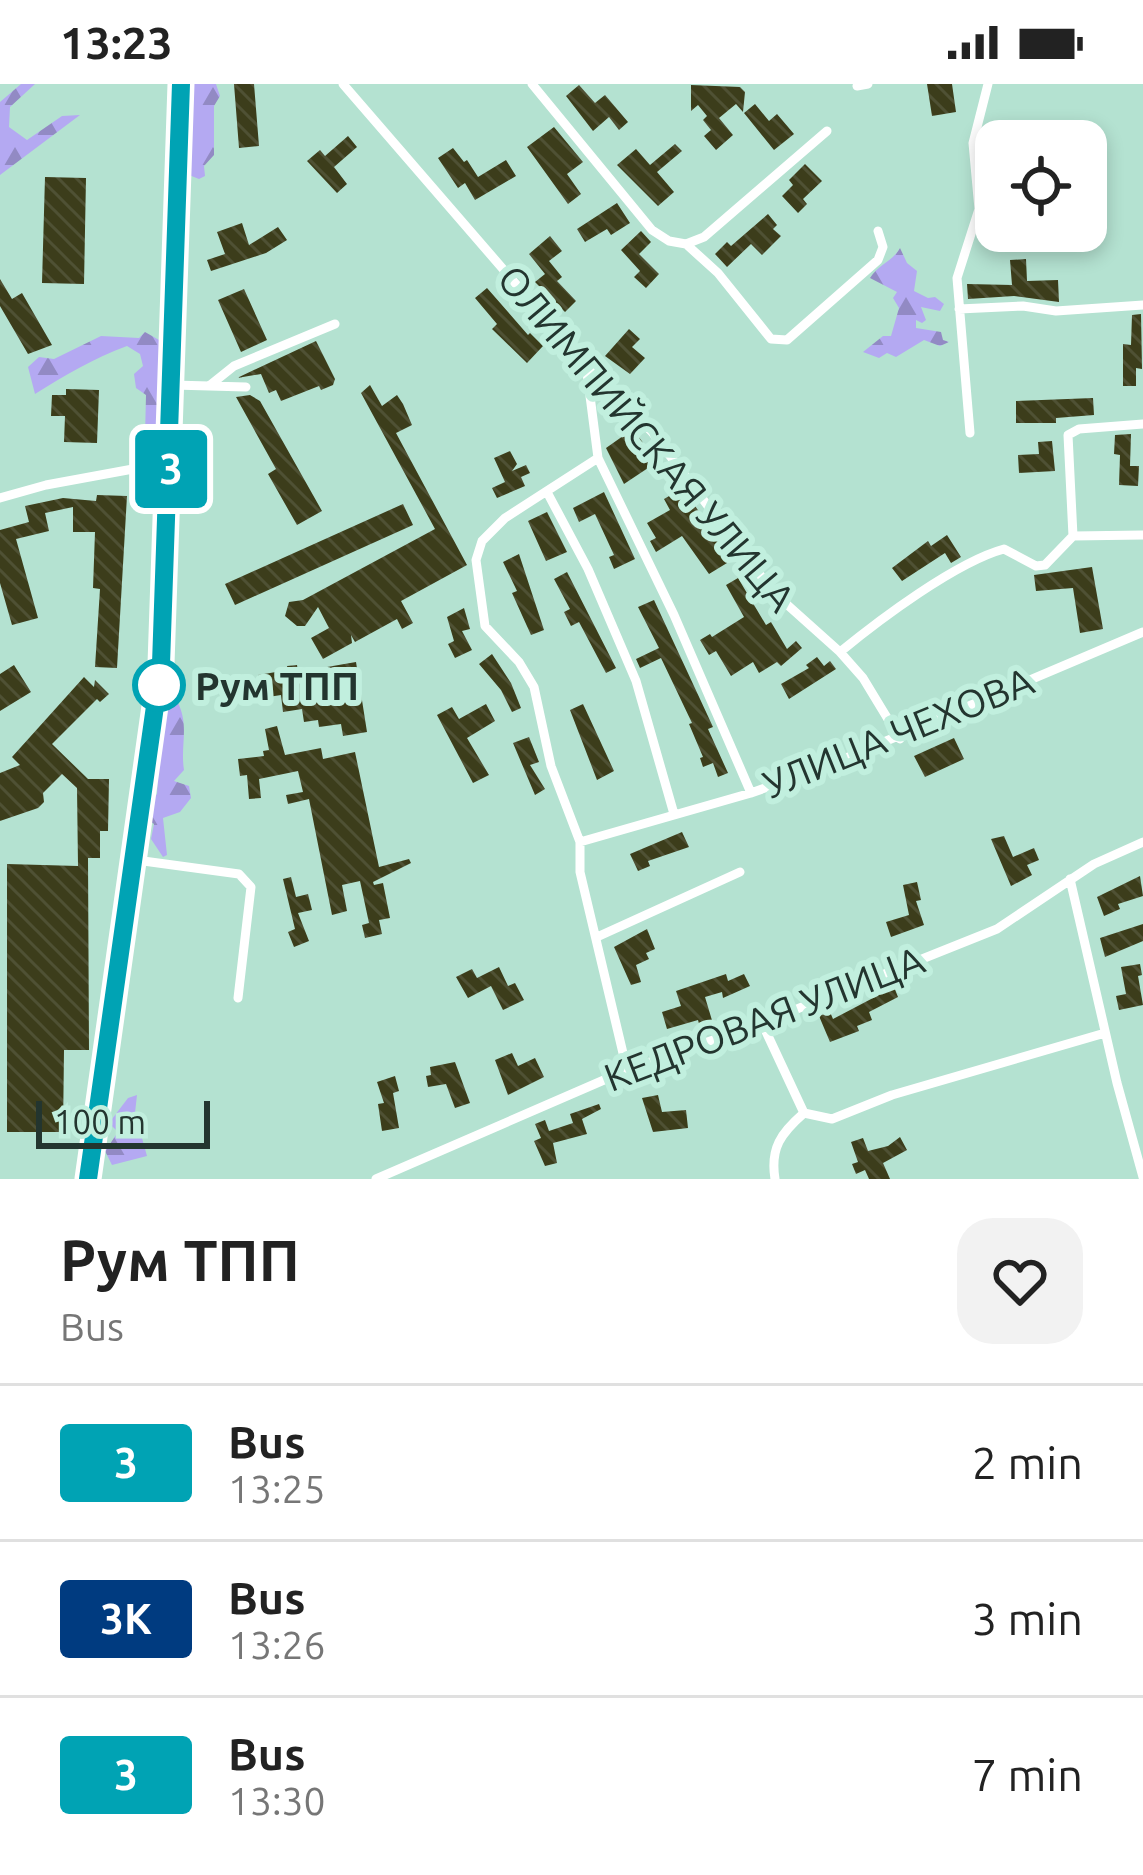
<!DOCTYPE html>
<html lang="en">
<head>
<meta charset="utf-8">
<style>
	:root { --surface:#fff; --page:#f2f2f2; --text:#222; --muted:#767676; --line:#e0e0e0 }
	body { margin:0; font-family:Ubuntu,sans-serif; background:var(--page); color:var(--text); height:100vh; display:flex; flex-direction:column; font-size:45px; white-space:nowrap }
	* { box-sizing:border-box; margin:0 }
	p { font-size:39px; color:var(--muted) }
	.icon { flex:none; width:66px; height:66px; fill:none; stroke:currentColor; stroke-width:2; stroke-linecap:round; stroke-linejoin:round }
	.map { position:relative; height:1095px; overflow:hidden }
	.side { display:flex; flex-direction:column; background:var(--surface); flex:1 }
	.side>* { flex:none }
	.badge { padding:0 24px; border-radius:9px; font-size:42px; line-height:78px }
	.buttons { position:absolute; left:975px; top:36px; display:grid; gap:24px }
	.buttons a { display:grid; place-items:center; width:132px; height:132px; border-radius:24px; background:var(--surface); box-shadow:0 6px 18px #0003; font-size:60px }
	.scale { position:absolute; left:36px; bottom:30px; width:174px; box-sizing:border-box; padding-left:12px; border:6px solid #23352f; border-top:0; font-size:33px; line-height:42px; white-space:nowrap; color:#23352f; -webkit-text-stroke:9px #c1efde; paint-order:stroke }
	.map>.badge { position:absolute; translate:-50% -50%; box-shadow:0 0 0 6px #fff }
	.round { display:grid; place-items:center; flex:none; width:126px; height:126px; border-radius:36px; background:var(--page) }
	.summary { display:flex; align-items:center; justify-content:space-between; height:204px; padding:0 60px }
	h1 { font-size:57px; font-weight:700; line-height:90px }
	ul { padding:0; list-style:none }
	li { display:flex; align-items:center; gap:36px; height:156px; padding:0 60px; border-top:3px solid var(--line) }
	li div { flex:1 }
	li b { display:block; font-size:45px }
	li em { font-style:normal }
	li .badge { min-width:132px; font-weight:700; text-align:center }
	.status { display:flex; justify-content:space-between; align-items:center; height:84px; padding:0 60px; background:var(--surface); direction:ltr }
	.status svg { height:33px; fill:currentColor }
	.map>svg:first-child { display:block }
	.forest { fill:url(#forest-firs) }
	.building { fill:url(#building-back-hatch) }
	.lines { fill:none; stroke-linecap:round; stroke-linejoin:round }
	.minor { stroke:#fff; stroke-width:9 }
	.line-casing { stroke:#fff; stroke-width:27 }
	.line { stroke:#00a3b4; stroke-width:18 }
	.stop-dot { fill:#fff; stroke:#00a3b4; stroke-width:6 }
	.labels { text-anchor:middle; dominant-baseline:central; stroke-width:12; stroke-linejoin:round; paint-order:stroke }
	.street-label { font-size:39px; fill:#23352f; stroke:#c1efde }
	.stop-label { font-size:39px; font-weight:bold; fill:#23352f; stroke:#c1efde; text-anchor:start }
</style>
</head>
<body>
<div class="status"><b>13:23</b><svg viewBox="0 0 49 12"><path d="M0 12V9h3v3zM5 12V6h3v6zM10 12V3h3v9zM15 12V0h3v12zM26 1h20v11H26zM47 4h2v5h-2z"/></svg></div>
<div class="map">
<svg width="1143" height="1095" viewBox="0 0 1143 1095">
	<defs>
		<pattern id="forest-firs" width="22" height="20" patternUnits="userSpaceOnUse" patternTransform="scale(3)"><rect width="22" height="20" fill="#b4a9f2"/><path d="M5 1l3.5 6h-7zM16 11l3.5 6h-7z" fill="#928ac4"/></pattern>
		<pattern id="building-back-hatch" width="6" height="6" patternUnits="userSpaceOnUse" patternTransform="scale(3)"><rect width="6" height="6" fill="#3c3d1b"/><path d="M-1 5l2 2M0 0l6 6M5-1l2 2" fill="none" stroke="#4f5134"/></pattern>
	</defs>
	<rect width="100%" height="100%" fill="#b4e2d1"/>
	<!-- forest -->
	<path class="forest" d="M21 0H35L10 23 9 43 27 56 62 32 80 31 0 91V18Z
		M186 0H216L220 12 214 22V71L204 82 205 92 199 95 189 91 186 84 182 17Z
		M900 164 907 179 917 187 914 207 928 214 935 213 944 220 940 227 921 223 926 236 922 239 916 236V244L941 248 943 256 949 258 940 262 924 256 896 273 887 269 879 274 863 268 883 252H891L899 224 893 214 897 208 870 194C879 180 893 177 900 164Z
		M145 248 159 256V358L142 373 133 364 134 357 145 352 146 311 136 304 134 290 143 282 140 270 127 262C94 274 64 292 35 310L28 283 39 273 54 275 101 252 139 254Z
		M177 617C190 641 180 661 184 686L174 697 189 702 191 714 180 728 163 734 167 771 163 773 151 755 154 740 150 737 148 720 157 710C160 676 147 645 177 617Z
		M137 1011 135 1029 147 1072 112 1081 105 1067 118 1048 109 1039 128 1014Z"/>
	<!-- building -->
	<path class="building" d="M234 0H254L259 62 239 64Z
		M927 0H952L956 28 932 32Z
		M579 1 595 19 605 11 628 38 619 46 609 33 593 47 566 12Z
		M691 1 740 3 745 8 743 28 736 20 719 34 733 51 716 66 704 52 711 46 703 36 707 32 698 21 691 27Z
		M755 20 769 37 777 30 794 50 774 66 744 29Z
		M554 43 583 78 567 90 581 110 568 120 527 63Z
		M348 52 357 63 334 83 347 100 337 109 307 77 320 66 325 72Z
		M675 60 682 67 657 88 674 108 658 122 617 81 636 65 650 81Z
		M453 64 464 78 467 76 478 93 506 76 516 92 475 116 465 99 458 104 438 74Z
		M805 80 822 97 803 115 807 120 798 129 782 112 793 101 789 96Z
		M45 93 86 94 84 200 42 199Z
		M617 119 630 139 611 151 607 145 585 158 577 145Z
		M768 130 777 141 773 145 781 152 762 171 751 160 727 183 715 170 727 158 731 162Z
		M242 139 249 161 278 143 287 156 266 169 211 187 207 176 225 170 217 148Z
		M641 147 651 158 639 170 659 190 646 204 634 193 640 187 621 166Z
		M550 152 562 167 549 177 562 193 557 197 576 217 565 228 535 198 545 190 529 170Z
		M1026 175 1027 197 1058 196 1059 218 1014 212 968 215 967 200 1012 201 1010 176Z
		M0 195 12 215 22 209 52 261 28 270 0 222Z
		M487 204 528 251 530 249 543 262 527 279 492 245 497 240 475 214Z
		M244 205 267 256 241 268 218 216Z
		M1141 230 1142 285 1136 284V302H1123V260L1131 261 1132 231Z
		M629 245 640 255 632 263 645 274 630 290 605 272Z
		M316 257 335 295 333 301 321 306 319 302 281 317 276 306 269 309 261 290 237 294Z
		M370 301 382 322 397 311 403 320 412 341 396 349 467 481 401 517 413 539 402 545 397 535 355 558 351 551 352 559 323 575 311 554 329 544 318 523 305 542H297L285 532 289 518 303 516 435 445 361 309Z
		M66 305 99 306 97 359 64 358 65 332H51L52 311H66Z
		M250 311 260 317 322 427 297 441 268 390 276 385 236 313Z
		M1093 314 1094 331 1056 334V339H1016V317Z
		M633 345 657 378 624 400 606 364Z
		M1131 350 1130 382H1139L1138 402 1119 401 1120 371 1114 370 1115 351Z
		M1052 357 1055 387 1019 389 1018 371 1039 370 1038 358Z
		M510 367 517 380 512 387 526 381 530 389 521 393 525 402 497 414 492 404 505 398 494 374Z
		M683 404 720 459 727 479 709 490 682 452 656 468 650 457 656 454 647 439 670 426 664 415Z
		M604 408 635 475 614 485 609 473 614 471 595 430 579 438 573 424Z
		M97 411 127 412 117 584 95 583 100 505 93 504 95 448H73V423L45 429 49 447 16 455 38 534 12 541 0 499V446L29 438 25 422 63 414 96 417Z
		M403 420 413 441 235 521 225 500Z
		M547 428 567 468 546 477 528 437Z
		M947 451 961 473 951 479 945 469 902 497 892 484 928 457 931 462Z
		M519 470 544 546 531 551 512 509 517 507 503 478Z
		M1092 483 1103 545 1080 549 1073 504 1036 507 1034 491Z
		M567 488 616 584 606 589 579 538 571 542 564 528 570 525 554 495Z
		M738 494 766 541 771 538 787 565 796 557 802 564 781 582 777 578 759 589 753 578 731 592 716 567 709 571 700 556 710 550 712 553 744 533 726 501Z
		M654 516 713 643 708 645 728 689 718 693 713 679 703 683 700 674 703 673 689 640 692 639 661 574 640 584 636 575 659 564 638 523Z
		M464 524 470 545 462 547 472 566 455 574 448 560 454 557 447 533Z
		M492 570 511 599 521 624 512 628 501 606 479 580Z
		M817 573 824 582 830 577 836 585 789 615 781 600 809 584 806 581Z
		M356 578 367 648 343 652 341 640 319 643 318 636 304 638 302 625 283 628 281 611 262 614 258 591 288 586 287 582 297 581 298 588Z
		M14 581 31 608 0 627V590Z
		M84 593 94 603 95 596 109 610 100 618 97 615 52 660 88 695H109L108 747H100V774H88L89 966H64L63 1048H7V780L78 782 77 704 62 690 43 709 44 718 38 724 0 737V689L20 681 12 673Z
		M486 620 495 637 467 654 489 691 473 699 437 631 452 623 459 635Z
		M583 620 614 687 597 696 570 626Z
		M277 642 285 671 321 664 323 675 355 668 379 783 409 775 411 779 373 798 374 801 383 799 390 834 379 836 382 850 365 854 362 841 369 839 360 797 342 801 347 827 332 831 309 715 288 720 286 711 303 708 298 687 259 695 261 714 249 715 247 691 240 692 238 675 264 672 263 667 269 666 265 645Z
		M529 653 539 678 530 681 545 705 535 711 513 659Z
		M954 654 964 675 925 693 914 672Z
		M682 748 689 763 648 777 650 782 638 787 630 770Z
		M1004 752 1013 773 1034 764 1039 776 1027 781 1032 791 1011 802 991 755Z
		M1140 792 1143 812 1118 820 1120 825 1104 832 1097 813Z
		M291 793 296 813 308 810 312 826 298 829 309 857 294 863 288 848 295 845 283 795Z
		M917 798 921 816 916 817 924 841 891 853 886 838 909 831 903 801Z
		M1143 840V857L1105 873 1100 854Z
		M647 845 655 865 646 869 649 875 636 881 641 898 631 901 614 863Z
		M1140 880 1142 891 1138 892 1143 921 1119 926 1116 912 1126 910 1121 883Z
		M499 883 508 902 515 899 524 916 503 926 491 902 468 914 456 893 472 885 477 894Z
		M726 890 728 897 744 890 750 902 723 914 722 908 705 913 714 943 701 947 698 936 667 945 662 928 681 922 676 907Z
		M894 903 898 913 869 928 872 936 857 942 859 947 830 958 819 932 830 928 833 935Z
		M512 969 518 982 535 974 544 993 508 1011 495 976Z
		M455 978 470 1019 455 1024 446 1000 428 1003 426 992 431 991 430 983Z
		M395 992 399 1007 393 1009 399 1044 382 1047 378 1020 384 1019 377 998Z
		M658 1011 662 1028 686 1026 688 1044 653 1048 642 1014Z
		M599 1020 601 1025 582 1035 587 1050 553 1059 557 1079 545 1082 534 1057 541 1054 535 1040 545 1036 549 1047 573 1039 570 1030Z
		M900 1053 907 1066 883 1079 890 1095H869L865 1086 856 1090 852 1080 858 1078 851 1058 863 1054 868 1067 888 1062Z"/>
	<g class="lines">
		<!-- minor -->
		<path class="minor" d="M343 0 586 281 652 348 773 508 840 568 863 594 900 655
			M532 0 652 146 669 157 686 160
			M857 2 868 0
			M686 160 718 189 771 255 787 256 878 176 883 163 878 147
			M686 160 704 153 827 47
			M959 225 1023 222 1056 227 1143 221
			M586 281 598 374 674 531 751 709
			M173 301 246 303
			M209 302 234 282 335 240
			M1143 340 1079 345 1068 351 1073 452 1143 451
			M970 349 957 194 979 125 973 59 988 0
			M598 374 505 434 482 457 476 476 485 542 519 578 534 603 551 682 580 758V788L627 986
			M547 408 588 485 636 597 674 730
			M0 414 46 401 171 378
			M840 568C879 536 956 478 1004 465L1036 482 1045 481 1073 452
			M580 758 751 709 832 680 1143 548
			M136 776 239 790 251 803 238 914
			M1070 795 1117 999 1143 1093
			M597 853 740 788
			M762 939 804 1029 832 1035 892 1011 1105 949
			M88 1095 161 581 181 0
			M376 1095 627 986 762 939 997 845 1094 780 1143 758
			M775 1095C770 1064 781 1049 804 1029"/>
	</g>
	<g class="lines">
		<defs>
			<path id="line" d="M88 1095 161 580 181 0"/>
		</defs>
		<!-- line casing -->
		<use href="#line" class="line-casing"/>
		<!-- line -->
		<use href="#line" class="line"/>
	</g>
	<!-- markers -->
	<circle class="stop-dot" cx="159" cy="601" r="24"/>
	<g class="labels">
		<!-- street labels -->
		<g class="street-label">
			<text transform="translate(647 354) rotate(50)">ОЛИМПИЙСКАЯ УЛИЦА</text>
			<text transform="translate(898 648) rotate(-22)">УЛИЦА ЧЕХОВА</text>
			<text transform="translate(764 934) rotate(-21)">КЕДРОВАЯ УЛИЦА</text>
		</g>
		<!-- stop labels -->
		<g class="stop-label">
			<text x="195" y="601">Рум ТПП</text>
		</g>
	</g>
</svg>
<div class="buttons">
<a><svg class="icon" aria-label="locate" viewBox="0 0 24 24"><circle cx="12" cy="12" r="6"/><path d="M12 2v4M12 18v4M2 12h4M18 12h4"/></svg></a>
</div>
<div class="scale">100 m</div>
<b class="badge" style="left:171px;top:385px;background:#00a3b4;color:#fff">3</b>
</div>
<section class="side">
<div class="summary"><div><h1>Рум ТПП</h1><p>Bus</p></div><a class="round"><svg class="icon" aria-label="heart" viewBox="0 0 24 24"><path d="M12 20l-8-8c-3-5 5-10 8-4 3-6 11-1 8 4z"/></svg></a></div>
<ul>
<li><span class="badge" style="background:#00a3b4;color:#fff">3</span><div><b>Bus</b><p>13:25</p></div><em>2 min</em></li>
<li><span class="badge" style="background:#003b80;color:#fff">3К</span><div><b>Bus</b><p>13:26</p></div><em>3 min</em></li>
<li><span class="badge" style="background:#00a3b4;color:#fff">3</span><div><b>Bus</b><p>13:30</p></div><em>7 min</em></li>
</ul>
</section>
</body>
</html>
